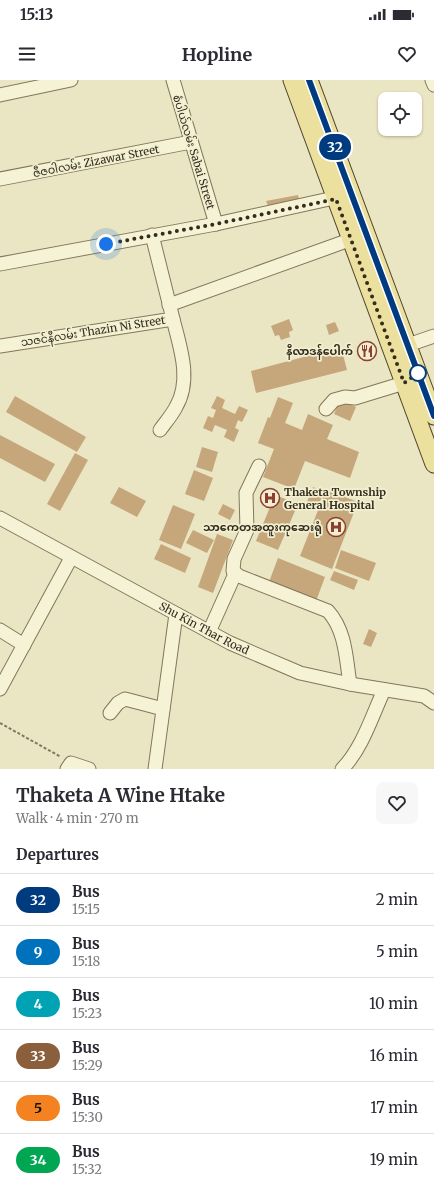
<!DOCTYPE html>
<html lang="en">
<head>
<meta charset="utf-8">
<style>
	:root { --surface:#fff; --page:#f7f7f7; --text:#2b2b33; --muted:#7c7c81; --line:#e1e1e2 }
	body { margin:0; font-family:Merriweather,"Noto Sans Myanmar",serif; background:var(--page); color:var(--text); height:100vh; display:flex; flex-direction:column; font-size:15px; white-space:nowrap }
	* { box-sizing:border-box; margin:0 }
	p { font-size:13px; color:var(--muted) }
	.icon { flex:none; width:22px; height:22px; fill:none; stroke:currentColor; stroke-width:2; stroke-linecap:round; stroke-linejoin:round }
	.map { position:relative; height:689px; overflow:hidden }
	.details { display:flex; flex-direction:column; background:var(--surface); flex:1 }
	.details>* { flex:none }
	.badge { padding:0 8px; border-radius:13px; font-size:14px; line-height:26px }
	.tools { position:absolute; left:378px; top:12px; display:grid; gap:8px }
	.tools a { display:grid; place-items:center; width:44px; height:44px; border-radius:8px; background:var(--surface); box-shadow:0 1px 3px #0004; font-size:20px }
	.you { position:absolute; width:20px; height:20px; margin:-10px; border:3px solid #fff; border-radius:50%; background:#1a73e8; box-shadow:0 0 0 6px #1a73e833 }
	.map>.badge { position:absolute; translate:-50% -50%; box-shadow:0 0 0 2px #fff }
	h2 { padding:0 16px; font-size:15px; line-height:36px }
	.round { display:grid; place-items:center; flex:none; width:42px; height:42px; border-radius:8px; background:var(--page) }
	.overview { display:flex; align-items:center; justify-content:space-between; height:68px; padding:0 16px }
	h1 { font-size:19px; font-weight:700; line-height:30px }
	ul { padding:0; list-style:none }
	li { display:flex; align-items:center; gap:12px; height:52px; padding:0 16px; border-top:1px solid var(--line) }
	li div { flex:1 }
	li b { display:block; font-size:15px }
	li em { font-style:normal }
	li .badge { min-width:44px; font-weight:700; text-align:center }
	.status { display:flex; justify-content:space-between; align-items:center; height:28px; padding:0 20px; background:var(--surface); direction:ltr }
	.status svg { height:11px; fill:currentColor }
	header { display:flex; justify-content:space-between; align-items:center; height:52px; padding:0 16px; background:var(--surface); font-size:18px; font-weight:700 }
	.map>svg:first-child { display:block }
	.building { fill:#c5a77b }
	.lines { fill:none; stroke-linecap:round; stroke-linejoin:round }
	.minor-casing { stroke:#83775b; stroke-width:15 }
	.major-casing { stroke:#51452f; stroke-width:19 }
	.path { stroke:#83775b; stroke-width:2; stroke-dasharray:3 2; stroke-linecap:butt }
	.minor { stroke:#f6f2d5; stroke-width:13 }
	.major { stroke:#ebe09d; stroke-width:17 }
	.line-casing { stroke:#fff; stroke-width:9 }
	.line { stroke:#003b80; stroke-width:6 }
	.walk { stroke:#342c1e; stroke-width:4; stroke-dasharray:0 7.2 }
	.stop-dot { fill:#fff; stroke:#003b80; stroke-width:2 }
	.labels { text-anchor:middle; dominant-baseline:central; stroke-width:3.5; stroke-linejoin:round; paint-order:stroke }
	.street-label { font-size:11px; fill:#342c1e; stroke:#f2efd1 }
	.poi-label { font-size:11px; font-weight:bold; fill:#342c1e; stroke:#f2efd1; text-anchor:end }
</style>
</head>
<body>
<div class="status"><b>15:13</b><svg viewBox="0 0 49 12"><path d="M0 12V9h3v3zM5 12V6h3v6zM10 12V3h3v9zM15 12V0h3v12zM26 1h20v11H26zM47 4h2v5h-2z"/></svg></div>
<header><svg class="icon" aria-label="menu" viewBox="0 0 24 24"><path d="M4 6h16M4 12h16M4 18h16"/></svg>Hopline<svg class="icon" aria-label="heart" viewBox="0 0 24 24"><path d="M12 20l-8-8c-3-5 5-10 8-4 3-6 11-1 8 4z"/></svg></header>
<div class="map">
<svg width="434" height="689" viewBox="0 0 434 689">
	<rect width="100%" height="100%" fill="#eae5c3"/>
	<!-- building -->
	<path class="building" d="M298 115 300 123 270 130 266 121Z
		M289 239 293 250 289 252 290 257 281 260 279 255 275 256 271 246Z
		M335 242 339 251 329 255 326 245Z
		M341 267 347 290 256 313 251 291Z
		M15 316 86 357 77 372 6 332Z
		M217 316 225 320 222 328 235 334 239 326 248 330 242 342 238 340 235 348 239 350 234 362 224 357 227 350 215 345 212 352 203 348 208 336 213 338 216 330 211 328Z
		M278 317 293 323 285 343 302 350 308 334 333 345 327 359 359 372 350 398 305 381 294 409 263 397 274 369 258 363 268 337 270 338Z
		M340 320 356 327 350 341 334 334Z
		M0 355 55 384 45 402 0 378Z
		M202 367 218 372 212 392 196 387Z
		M75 373 88 380 60 431 47 424Z
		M194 390 213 398 204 421 185 414Z
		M119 407 146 421 137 437 110 423Z
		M313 407 324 412 318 426 307 422Z
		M326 410 358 422 332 489 300 476Z
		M275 415 298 424 278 470 256 461Z
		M223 424 235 430 230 440 218 434Z
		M173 425 195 434 181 469 159 460Z
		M193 450 214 460 207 473 186 463Z
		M217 454 233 460 213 513 198 507Z
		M161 464 191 478 185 493 154 479Z
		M341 470 376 483 369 501 335 488Z
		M278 478 325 497 316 521 269 502Z
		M334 491 358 500 354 510 330 500Z
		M369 549 377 553 371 567 363 564Z"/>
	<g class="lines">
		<defs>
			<g id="minor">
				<path d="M173 0 216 144"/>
				<path d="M432 0 434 5"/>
				<path d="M0 15 71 0"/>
				<path d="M0 99 191 62"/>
				<path d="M0 184 216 144 343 116"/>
				<path d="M169 225 352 159"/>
				<path d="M408 265 434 256"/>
				<path d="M0 266 173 239 152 155"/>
				<path d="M326 329 334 320 345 317 355 318 404 303"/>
				<path d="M160 350C165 343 172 335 176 327 192 300 180 267 173 239"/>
				<path d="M259 386 246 413 247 450 234 479 233 491 239 496 328 531C346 551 346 579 350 604"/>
				<path id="s1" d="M0 438 230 563 300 593 350 604 424 616 434 623"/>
				<path d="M0 550 24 565"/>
				<path d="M209 552 235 494"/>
				<path d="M0 609 71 478"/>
				<path d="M110 633 118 623 125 619 163 629"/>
				<path d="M67 689 71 683 89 689"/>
				<path d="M155 689 176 534"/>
				<path d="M342 689C362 669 372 636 384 610"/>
			</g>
			<path id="major" d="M292 0 434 384
				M309 0 434 336"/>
		</defs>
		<!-- minor casing -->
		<use href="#minor" class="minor-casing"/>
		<!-- major casing -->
		<use href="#major" class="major-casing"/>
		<!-- path -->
		<path class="path" d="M0 643 61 677"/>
		<!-- minor -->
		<use href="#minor" class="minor"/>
		<!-- major -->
		<use href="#major" class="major"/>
	</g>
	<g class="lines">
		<defs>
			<path id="line" d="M309 0 434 336"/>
		</defs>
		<!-- line casing -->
		<use href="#line" class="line-casing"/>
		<!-- line -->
		<use href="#line" class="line"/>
		<!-- walk -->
		<path class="walk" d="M106 164 216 144 336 119 404 303 418 293"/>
	</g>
	<!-- icons -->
	<defs>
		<symbol id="restaurant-ring" viewBox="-11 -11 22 22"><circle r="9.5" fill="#f2efd1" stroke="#8d4030" stroke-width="1.5"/><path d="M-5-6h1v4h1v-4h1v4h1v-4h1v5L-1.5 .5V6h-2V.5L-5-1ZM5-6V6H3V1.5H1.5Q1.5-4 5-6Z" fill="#8d4030"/></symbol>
		<symbol id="hospital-ring" viewBox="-11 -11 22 22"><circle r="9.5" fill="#f2efd1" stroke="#8d4030" stroke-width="1.5"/><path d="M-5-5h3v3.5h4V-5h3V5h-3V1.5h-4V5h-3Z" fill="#8d4030"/></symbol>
	</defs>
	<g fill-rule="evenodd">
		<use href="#restaurant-ring" x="356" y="260" width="22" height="22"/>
		<use href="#hospital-ring" x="259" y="407" width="22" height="22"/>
		<use href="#hospital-ring" x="325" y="436" width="22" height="22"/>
	</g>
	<!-- markers -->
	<circle class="stop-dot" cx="418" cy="293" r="8"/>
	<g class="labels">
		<!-- street labels -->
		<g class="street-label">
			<text transform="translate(194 72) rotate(73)">စံပါယ်လမ်း Sabai Street</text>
			<text transform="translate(96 81) rotate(-11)">ဇီဇဝါလမ်း Zizawar Street</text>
			<text transform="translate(93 251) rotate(-9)">သဇင်နီလမ်း Thazin Ni Street</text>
			<text stroke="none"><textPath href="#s1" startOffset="232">Shu Kin Thar Road</textPath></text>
		</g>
		<!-- poi labels -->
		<g class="poi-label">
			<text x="353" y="271">နီလာဒန်ပေါက်</text>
			<text x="284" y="412" text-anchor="start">Thaketa Township<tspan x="284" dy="13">General Hospital</tspan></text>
			<text x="322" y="447">သာကေတအထူးကုဆေးရုံ</text>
		</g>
	</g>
</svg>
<div class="tools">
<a><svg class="icon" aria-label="locate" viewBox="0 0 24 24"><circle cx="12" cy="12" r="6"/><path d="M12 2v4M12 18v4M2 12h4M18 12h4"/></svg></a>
</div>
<div class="you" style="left:106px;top:164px"></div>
<b class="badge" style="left:335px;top:67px;background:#003b80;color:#fff">32</b>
</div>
<section class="details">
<div class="overview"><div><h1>Thaketa A Wine Htake</h1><p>Walk · 4 min · 270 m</p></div><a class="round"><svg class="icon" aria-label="heart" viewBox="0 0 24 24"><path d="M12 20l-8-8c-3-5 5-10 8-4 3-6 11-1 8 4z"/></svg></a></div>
<h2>Departures</h2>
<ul>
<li><span class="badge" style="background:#003b80;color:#fff">32</span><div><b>Bus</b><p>15:15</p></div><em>2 min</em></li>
<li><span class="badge" style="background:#0072bc;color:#fff">9</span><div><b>Bus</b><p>15:18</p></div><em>5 min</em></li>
<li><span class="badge" style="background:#00a3b4;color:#fff">4</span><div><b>Bus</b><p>15:23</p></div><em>10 min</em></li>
<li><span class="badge" style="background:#8b5e3c;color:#fff">33</span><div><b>Bus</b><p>15:29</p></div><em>16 min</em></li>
<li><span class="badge" style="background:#f58220;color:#111">5</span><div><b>Bus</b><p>15:30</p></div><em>17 min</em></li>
<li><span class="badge" style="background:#00a651;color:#fff">34</span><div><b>Bus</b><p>15:32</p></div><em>19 min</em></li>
</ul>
</section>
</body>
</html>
